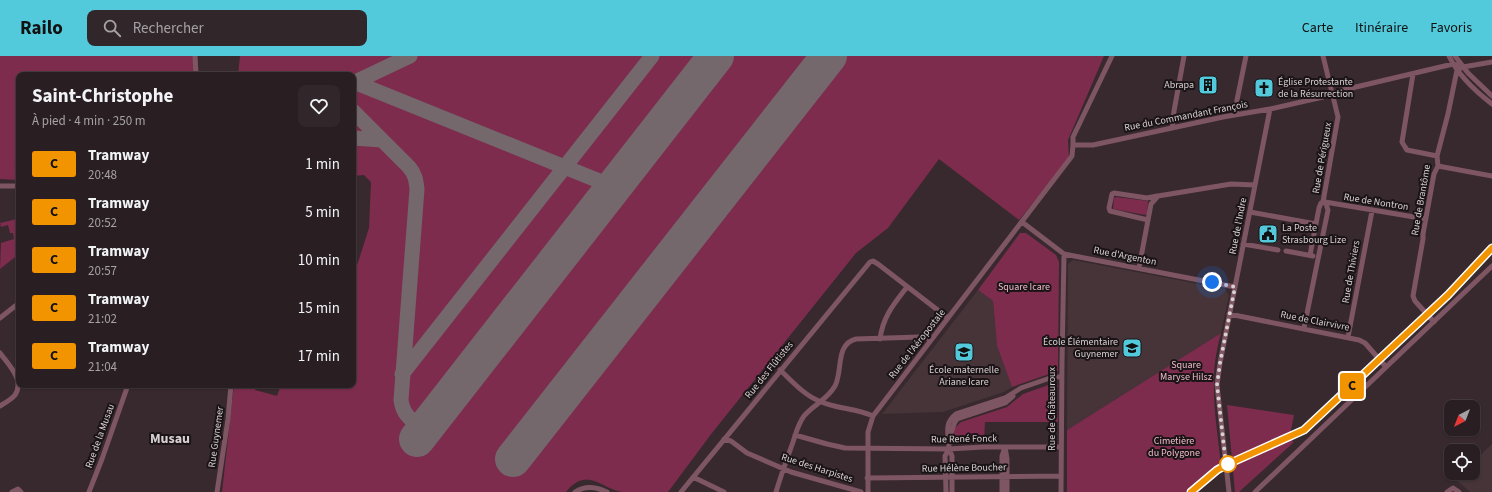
<!DOCTYPE html>
<html lang="fr">
<head>
<meta charset="utf-8">
<style>
	:root { --surface:#291f22; --page:#31272a; --text:#f1f3f6; --muted:#a5a2a5; --line:#453d40; --accent:#53cadc }
	body { margin:0; font-family:"Source Sans 3",sans-serif; background:var(--page); color:var(--text); height:100vh; display:flex; flex-direction:column; font-size:15px; white-space:nowrap }
	* { box-sizing:border-box; margin:0 }
	p { font-size:13px; color:var(--muted) }
	.icon { flex:none; width:22px; height:22px; fill:none; stroke:currentColor; stroke-width:2; stroke-linecap:round; stroke-linejoin:round }
	.map { position:relative; flex:1; overflow:hidden }
	.panel { position:absolute; left:16px; top:16px; width:340px; height:316px; display:flex; flex-direction:column; background:var(--surface); border-radius:8px; box-shadow:0 1px 3px #0004,0 0 0 1px var(--line) }
	.panel>* { flex:none }
	.badge { padding:0 8px; border-radius:3px; font-size:14px; line-height:26px }
	.needle { width:26px; rotate:222deg }
	.buttons { position:absolute; left:1444px; top:344px; display:grid; gap:8px }
	.buttons a { display:grid; place-items:center; width:36px; height:36px; border-radius:8px; background:var(--surface); box-shadow:0 1px 3px #0004,0 0 0 1px var(--line); font-size:20px }
	.you { position:absolute; width:20px; height:20px; margin:-10px; border:3px solid #fff; border-radius:50%; background:#1a73e8; box-shadow:0 0 0 6px #1a73e833 }
	.map>.badge { position:absolute; translate:-50% -50%; box-shadow:0 0 0 2px #fff }
	.round { display:grid; place-items:center; flex:none; width:42px; height:42px; border-radius:8px; background:var(--page) }
	.summary { display:flex; align-items:center; justify-content:space-between; height:68px; padding:0 16px }
	h1 { font-size:19px; font-weight:700; line-height:30px }
	ul { padding:0; list-style:none }
	li { display:flex; align-items:center; gap:12px; height:48px; padding:0 16px }
	li div { flex:1 }
	li b { display:block; font-size:15px }
	li em { font-style:normal }
	li .badge { min-width:44px; font-weight:700; text-align:center }
	header { display:flex; align-items:center; gap:24px; box-sizing:border-box; height:56px; padding:0 20px; background:var(--accent); color:#111 }
	header strong { font-size:19px }
	nav { display:flex; gap:22px; margin-inline-start:auto; font-size:14px }
	.search { width:280px; height:36px; background:var(--page); display:flex; align-items:center; gap:10px; box-sizing:border-box; padding:0 14px; border-radius:8px; color:var(--muted); font-size:15px }
	.map>svg:first-child { display:block }
	.built { fill:#463439 }
	.green { fill:#7d2c4d }
	.lines { fill:none; stroke-linecap:round; stroke-linejoin:round }
	.taxiway { stroke:#74686c; stroke-width:15 }
	.runway { stroke:#74686c; stroke-width:36 }
	.minor { stroke:#7e5562; stroke-width:5 }
	.tram { stroke:#b0a6a9; stroke-width:1 }
	.line-casing { stroke:#fff; stroke-width:9 }
	.line { stroke:#f29400; stroke-width:6 }
	.walk { stroke:#d9d0d2; stroke-width:4; stroke-dasharray:0 7.2 }
	.stop-dot { fill:#fff; stroke:#f29400; stroke-width:2 }
	.labels { text-anchor:middle; dominant-baseline:central; stroke-width:4; stroke-linejoin:round; paint-order:stroke }
	.poi-label { font-size:10px; fill:#d9d0d2; stroke:#1a1416; text-anchor:start }
	.street-label { font-size:10px; fill:#d9d0d2; stroke:#1a1416 }
	.park-label { font-size:10px; fill:#f0bccc; stroke:#1a1416 }
	.district-label { font-size:14px; font-weight:bold; fill:#d9d0d2; stroke:#1a1416 }
</style>
</head>
<body>
<header>
<strong>Railo</strong>
<div class="search"><svg class="icon" aria-label="search" viewBox="0 0 24 24"><circle cx="10" cy="10" r="6"/><path d="M15 15l6 6"/></svg>Rechercher</div>
<nav><a>Carte</a><a>Itinéraire</a><a>Favoris</a></nav>
</header>
<div class="map">
<svg width="1492" height="436" viewBox="0 0 1492 436">
	<rect width="100%" height="100%" fill="#37292e"/>
	<!-- built -->
	<path class="built" d="M1073 204 1225 233 1229 239 1221 277 1067 374 1068 208Z
		M978 234 993 245 997 290 1012 331 1004 336 943 356 882 358Z
		M1492 388V436H1470L1455 423 1461 417H1473V406Z"/>
	<!-- green -->
	<path class="green" d="M0 0H197L199 19H19V106H13L19 107V124L0 123Z
		M240 0H1104L1068 84 1069 102 1019 164 939 103 888 172 856 197 712 377 668 436C655 436 635 436 622 436 600 432 587 410 566 436H222L234 329H256L255 334 277 340 281 329H353V222L369 172 371 126 364 119 353 120V19H238Z
		M1116 141 1148 145 1147 158 1145 159 1113 153 1114 142Z
		M17 163 19 172V198L0 213 1 187 14 183 13 177H10L8 169 1 171 0 167Z
		M1020 177H1026L1056 199 1059 206 1058 315 1012 331 997 290 993 245 978 234Z
		M1221 277C1217 292 1214 307 1214 323 1213 351 1218 380 1221 409L1189 436H1067V374Z
		M1054 327 1058 329C1053 342 1058 353 1058 366H985L984 384 956 385 954 383V373L961 366 1007 351 1023 338Z
		M1227 349 1294 359 1291 374 1293 387 1239 436H1235Z"/>
	<g class="lines">
		<!-- taxiway -->
		<path class="taxiway" d="M354 26 614 131
			M353 27 410 0
			M353 55 409 111C415 118 416 124 417 133L401 344C403 360 412 364 424 374
			M353 82 382 84
			M402 318 652 0"/>
		<!-- runway -->
		<path class="runway" d="M417 383 716 0
			M513 403 829 0"/>
		<!-- minor -->
		<path class="minor" d="M195 0 196 19
			M1449 0C1458 19 1475 35 1492 48
			M1455 0 1468 17 1492 40
			M1413 18 1402 86 1405 91 1407 94 1437 100
			M1236 59 1237 44 1246 0
			M1172 72 1174 55 1184 0
			M1073 89V81L1112 0
			M1438 110 1492 120
			M0 130H19
			M1325 146 1426 163
			M1250 156 1316 168
			M1148 164 1110 155 1109 152 1112 138 1114 137 1147 142 1157 140
			M1022 166 1064 198 1235 231
			M1243 188 1278 194
			M1286 195 1313 200
			M1310 199 1319 152 1321 147 1323 146 1338 61 1323 0
			M1139 212 1151 148 1158 140 1231 128 1255 129
			M1229 258 1359 284 1365 287 1386 311
			M0 262 19 247
			M1434 266 1415 245 1413 240 1423 183V178L1434 118 1438 110 1437 100 1448 58 1457 14 1463 11 1492 6
			M1304 272 1328 154 1326 148 1323 146
			M1348 281 1372 155
			M880 283C883 260 894 248 907 231
			M0 297C8 308 25 324 15 339 12 343 5 347 0 350
			M780 314C792 325 804 339 819 345 836 353 856 352 873 360
			M795 379 827 388 845 392 949 393 983 391H1061
			M949 381C953 375 952 369 957 363L1005 347 1013 340
			M724 383 731 385 747 397 791 416 861 436
			M949 393C949 379 943 368 956 358L1005 342 1021 332 1053 321H1061
			M693 421 724 436
			M867 422 1061 420
			M12 436 18 433 21 436
			M89 436 102 403 128 329
			M217 436 228 363 231 329
			M575 436C586 429 596 431 607 436
			M681 436 870 206 873 205 878 208 948 262
			M776 436C781 419 787 403 793 386 796 377 798 368 804 360 813 349 827 344 835 330 843 315 835 288 856 283L919 281 932 283
			M868 436V376L873 360 1072 100 1073 89H1093L1223 61 1270 53 1323 41 1339 35 1453 8 1463 11
			M946 436 945 400 949 393 952 400V436
			M1002 436V400L1005 391 1007 403V436
			M1061 436 1062 307 1064 198
			M1229 436 1217 329 1220 307 1270 53
			M1255 436 1492 210
			M1447 436 1453 432 1459 436"/>
		<!-- tram -->
		<path class="tram" d="M1191 436 1214 417 1226 409 1304 374 1448 239 1492 192"/>
	</g>
	<g class="lines">
		<defs>
			<path id="line" d="M1191 436 1217 414 1226 409 1304 374 1448 239 1492 192"/>
		</defs>
		<!-- line casing -->
		<use href="#line" class="line-casing"/>
		<!-- line -->
		<use href="#line" class="line"/>
		<!-- walk -->
		<path class="walk" d="M1212 226 1235 231 1220 307 1217 329 1226 409 1228 408"/>
	</g>
	<!-- icons -->
	<defs>
		<symbol id="building-square" viewBox="-11 -11 22 22"><rect x="-9" y="-9" width="18" height="18" rx="4" fill="#53cadc" stroke="#1a1416"/><path d="M-4-6H4V6H1V3H-1V6H-4ZM-2.5-4.3h1.7v1.8h-1.7ZM.8-4.3h1.7v1.8H.8ZM-2.5-1h1.7V.8h-1.7ZM.8-1h1.7V.8H.8Z" fill="#111"/></symbol>
		<symbol id="church-square" viewBox="-11 -11 22 22"><rect x="-9" y="-9" width="18" height="18" rx="4" fill="#53cadc" stroke="#1a1416"/><path d="M-1.2-6h2.4v3.5h3.3v2.4h-3.3V6h-2.4V-.1h-3.3v-2.4h3.3Z" fill="#111"/></symbol>
		<symbol id="civic-square" viewBox="-11 -11 22 22"><rect x="-9" y="-9" width="18" height="18" rx="4" fill="#53cadc" stroke="#1a1416"/><path d="M-.6-6.5H3V-4.5H.6V-3L4-1V1h2V6H-6V1h2V-1L-.6-3ZM-1.2 2.5V6h2.4V2.5Z" fill="#111"/></symbol>
		<symbol id="school-square" viewBox="-11 -11 22 22"><rect x="-9" y="-9" width="18" height="18" rx="4" fill="#53cadc" stroke="#1a1416"/><path d="M0-5L7-2L0 1L-7-2ZM-4 1L0 2.5L4 1V4Q0 6-4 4Z" fill="#111"/></symbol>
	</defs>
	<g fill-rule="evenodd">
		<use href="#building-square" x="1197" y="18" width="22" height="22"/>
		<use href="#church-square" x="1253" y="21" width="22" height="22"/>
		<use href="#civic-square" x="1257" y="167" width="22" height="22"/>
		<use href="#school-square" x="1121" y="281" width="22" height="22"/>
		<use href="#school-square" x="953" y="285" width="22" height="22"/>
	</g>
	<!-- markers -->
	<circle class="stop-dot" cx="1228" cy="408" r="8"/>
	<g class="labels">
		<!-- poi labels -->
		<g class="poi-label">
			<text x="1278" y="26">Église Protestante<tspan x="1278" dy="12">de la Résurrection</tspan></text>
			<text x="1194" y="29" text-anchor="end">Abrapa</text>
			<text x="1282" y="172">La Poste<tspan x="1282" dy="12">Strasbourg Lize</tspan></text>
			<text x="1118" y="286" text-anchor="end">École Élémentaire<tspan x="1118" dy="12">Guynemer</tspan></text>
			<text x="964" y="314" text-anchor="middle">École maternelle<tspan x="964" dy="12">Ariane Icare</tspan></text>
		</g>
		<!-- street labels -->
		<g class="street-label">
			<text transform="translate(1186 60) rotate(-11)">Rue du Commandant François</text>
			<text transform="translate(1322 102) rotate(-80)">Rue de Périgueux</text>
			<text transform="translate(1421 144) rotate(-80)">Rue de Brantôme</text>
			<text transform="translate(1376 146) rotate(9)">Rue de Nontron</text>
			<text transform="translate(1238 170) rotate(-79)">Rue de l'Indre</text>
			<text transform="translate(1125 200) rotate(11)">Rue d'Argenton</text>
			<text transform="translate(1351 216) rotate(-80)">Rue de Thiviers</text>
			<text transform="translate(1315 265) rotate(11)">Rue de Clairvivre</text>
			<text transform="translate(917 288) rotate(-52)">Rue de l'Aéropostale</text>
			<text transform="translate(769 314) rotate(-51)">Rue des Flûtistes</text>
			<text transform="translate(1052 353) rotate(-90)">Rue de Châteauroux</text>
			<text transform="translate(100 380) rotate(-70)">Rue de la Musau</text>
			<text transform="translate(216 381) rotate(-82)">Rue Guynemer</text>
			<text transform="translate(964 383) rotate(-1)">Rue René Fonck</text>
			<text transform="translate(817 412) rotate(18)">Rue des Harpistes</text>
			<text transform="translate(964 412) rotate(-1)">Rue Hélène Boucher</text>
		</g>
		<!-- park labels -->
		<g class="park-label">
			<text x="1024" y="231">Square Icare</text>
			<text x="1186" y="309">Square<tspan x="1186" dy="12">Maryse Hilsz</tspan></text>
			<text x="1174" y="385">Cimetière<tspan x="1174" dy="12">du Polygone</tspan></text>
		</g>
		<!-- district labels -->
		<g class="district-label">
			<text x="170" y="383">Musau</text>
		</g>
	</g>
</svg>
<div class="buttons">
<a><svg class="needle" viewBox="-14 -14 28 28"><path d="M0-13l5 13h-10z" fill="#e53935"/><path d="M0 13l5-13h-10z" fill="#a5a2a5"/></svg></a>
<a><svg class="icon" aria-label="locate" viewBox="0 0 24 24"><circle cx="12" cy="12" r="6"/><path d="M12 2v4M12 18v4M2 12h4M18 12h4"/></svg></a>
</div>
<div class="you" style="left:1212px;top:226px"></div>
<b class="badge" style="left:1352px;top:330px;background:#f29400;color:#111">C</b>
<section class="panel">
<div class="summary"><div><h1>Saint-Christophe</h1><p>À pied · 4 min · 250 m</p></div><a class="round"><svg class="icon" aria-label="heart" viewBox="0 0 24 24"><path d="M12 20l-8-8c-3-5 5-10 8-4 3-6 11-1 8 4z"/></svg></a></div>
<ul>
<li><span class="badge" style="background:#f29400;color:#111">C</span><div><b>Tramway</b><p>20:48</p></div><em>1 min</em></li>
<li><span class="badge" style="background:#f29400;color:#111">C</span><div><b>Tramway</b><p>20:52</p></div><em>5 min</em></li>
<li><span class="badge" style="background:#f29400;color:#111">C</span><div><b>Tramway</b><p>20:57</p></div><em>10 min</em></li>
<li><span class="badge" style="background:#f29400;color:#111">C</span><div><b>Tramway</b><p>21:02</p></div><em>15 min</em></li>
<li><span class="badge" style="background:#f29400;color:#111">C</span><div><b>Tramway</b><p>21:04</p></div><em>17 min</em></li>
</ul>
</section>
</div>
</body>
</html>
